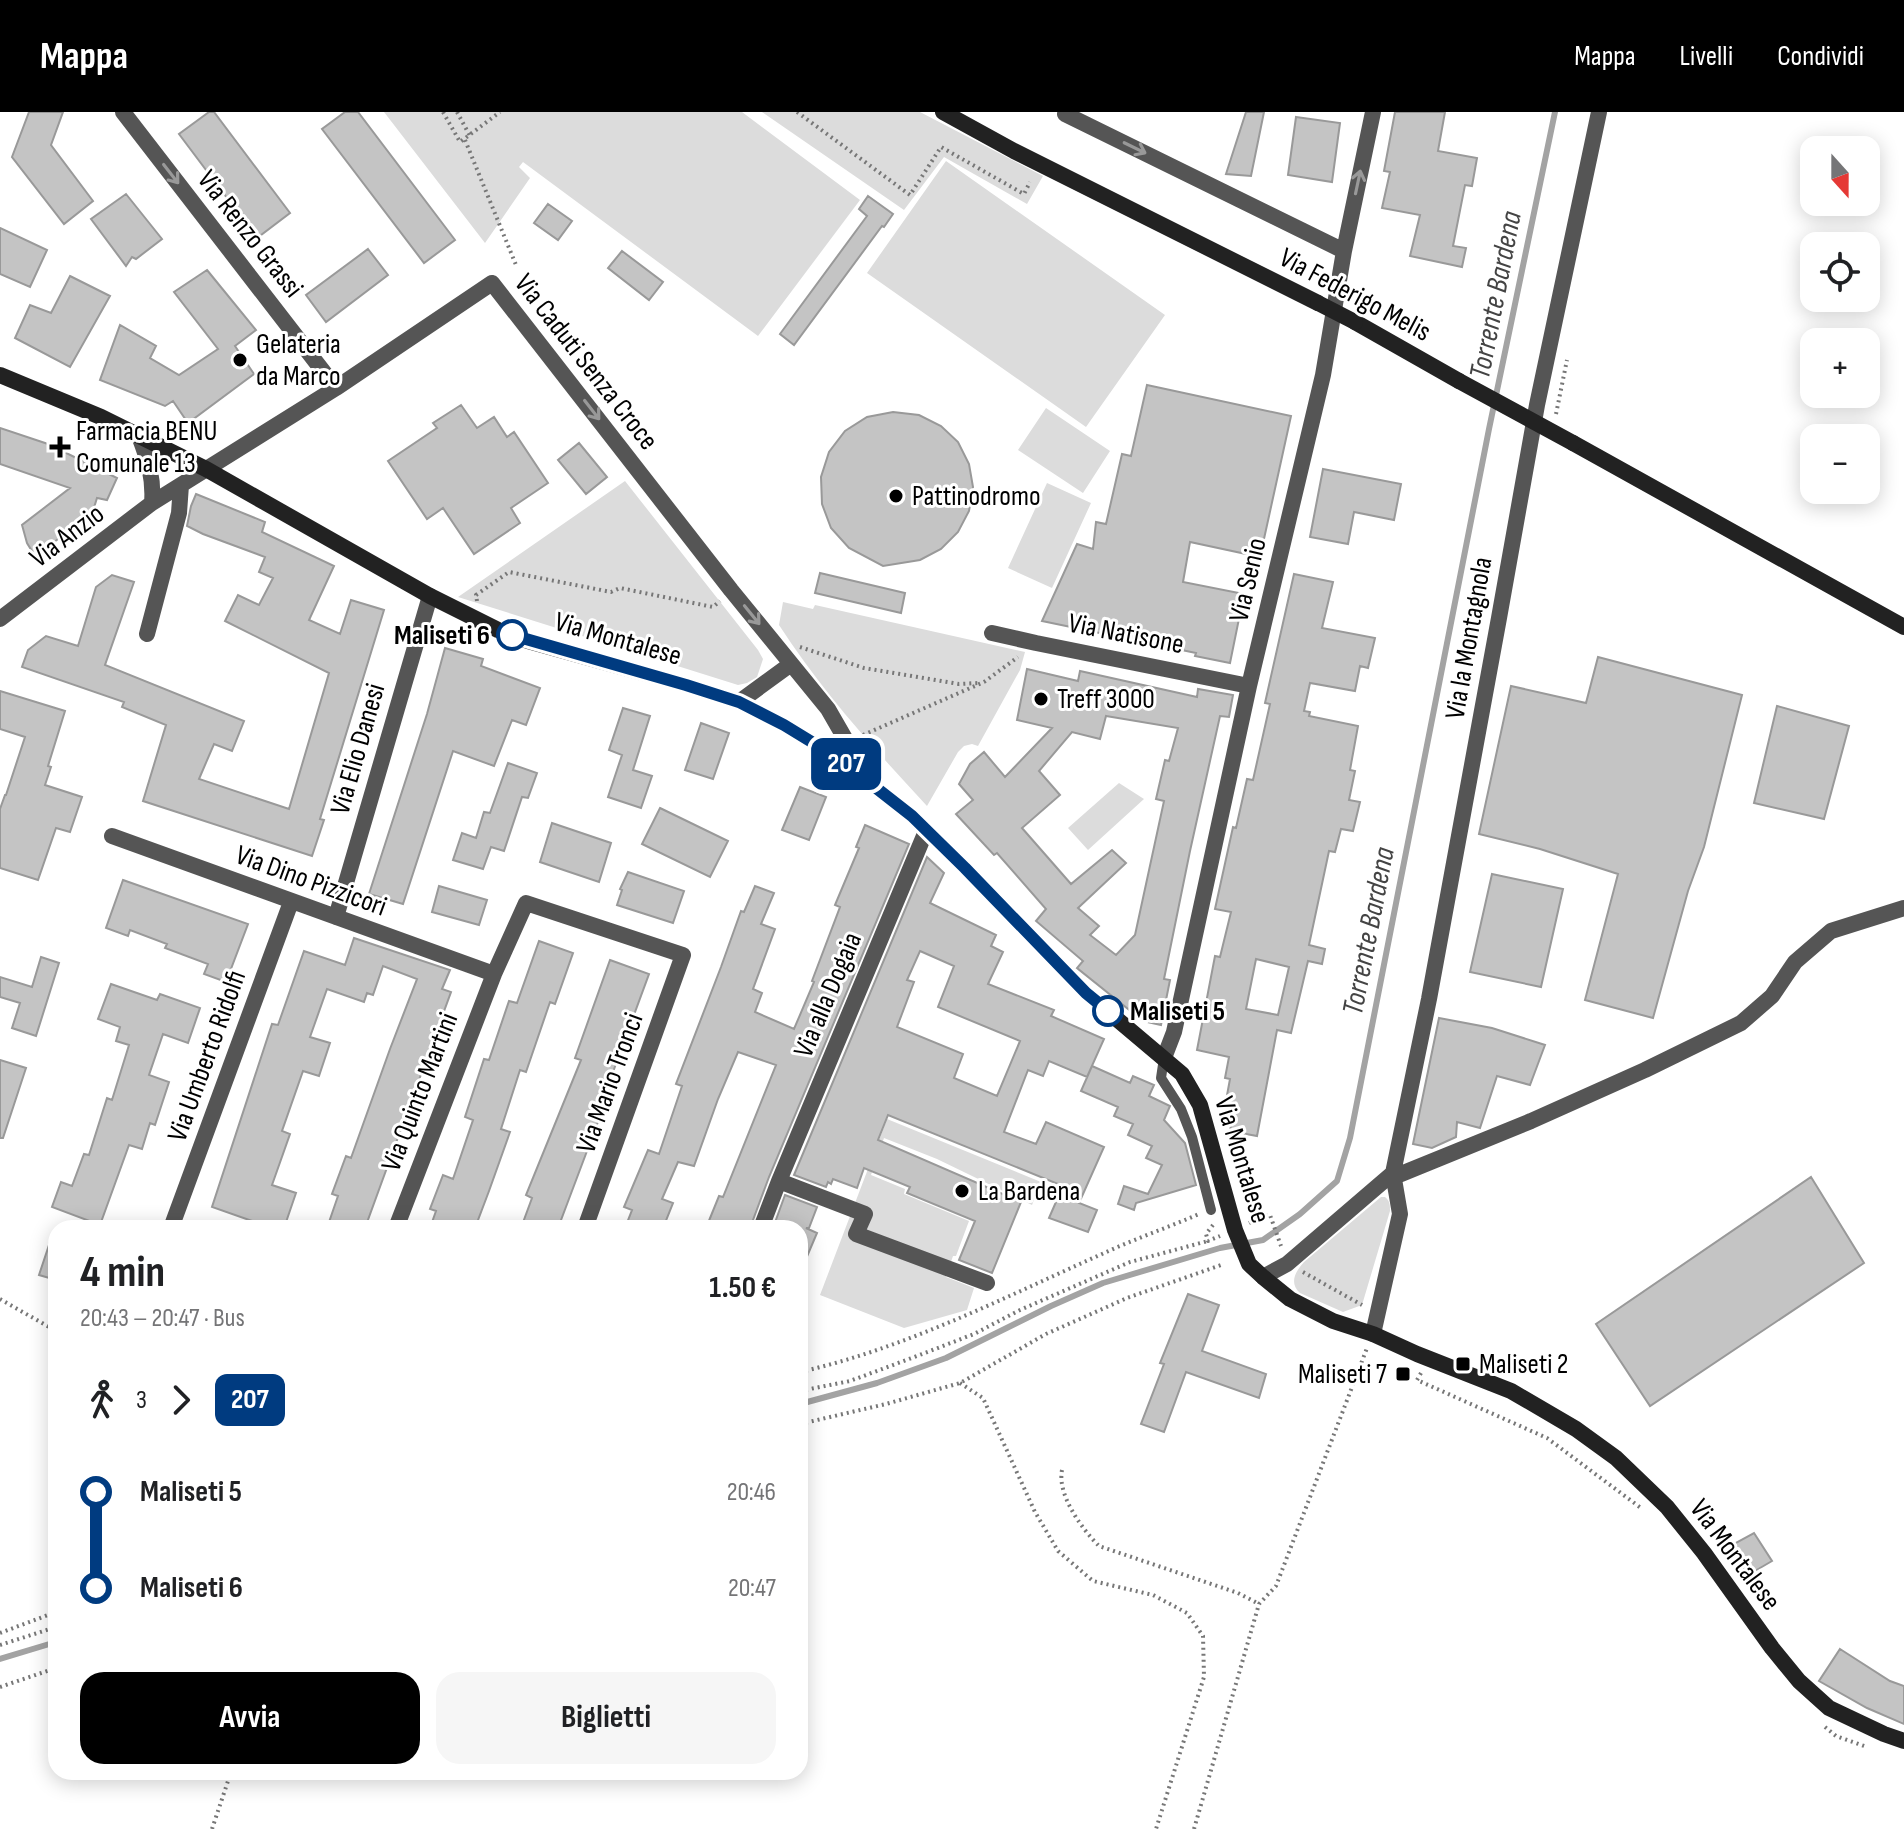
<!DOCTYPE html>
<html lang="it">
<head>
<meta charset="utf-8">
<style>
	:root { --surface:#fff; --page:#f6f6f6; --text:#202124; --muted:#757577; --accent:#000 }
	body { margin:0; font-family:"Sofia Sans Condensed",sans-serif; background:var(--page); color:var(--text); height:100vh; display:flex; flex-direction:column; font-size:30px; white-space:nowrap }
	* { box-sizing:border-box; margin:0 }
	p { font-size:26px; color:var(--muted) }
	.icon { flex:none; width:44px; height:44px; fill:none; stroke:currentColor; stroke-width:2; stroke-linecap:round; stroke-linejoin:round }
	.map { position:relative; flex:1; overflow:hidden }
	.panel { position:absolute; left:48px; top:1108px; width:760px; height:560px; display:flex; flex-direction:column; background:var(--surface); border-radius:24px; box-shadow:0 4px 20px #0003 }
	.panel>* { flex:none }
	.badge { padding:0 16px; border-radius:12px; font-size:28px; line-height:52px }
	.needle { width:52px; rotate:159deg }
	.controls { position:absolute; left:1800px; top:24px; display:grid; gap:16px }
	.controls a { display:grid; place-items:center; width:80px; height:80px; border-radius:16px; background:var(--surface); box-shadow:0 4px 20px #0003; font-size:40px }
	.map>.badge { position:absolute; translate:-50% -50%; box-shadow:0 0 0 4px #fff }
	.legs { display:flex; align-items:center; gap:12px; height:88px; padding:0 32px; font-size:26px }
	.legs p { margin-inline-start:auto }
	.headline { display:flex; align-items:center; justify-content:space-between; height:136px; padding:0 32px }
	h1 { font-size:44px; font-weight:700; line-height:60px }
	.primary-button { display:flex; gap:16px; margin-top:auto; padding:16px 32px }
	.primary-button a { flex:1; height:92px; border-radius:24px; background:var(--accent); color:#fff; font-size:32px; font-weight:700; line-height:92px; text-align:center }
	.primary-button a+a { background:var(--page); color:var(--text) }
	ul { padding:0 32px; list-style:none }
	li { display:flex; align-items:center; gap:28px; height:96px; font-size:30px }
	li i { display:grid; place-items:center; width:12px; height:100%; margin:0 10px; background:currentColor }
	li i::after { content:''; width:20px; height:20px; margin:-10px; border:6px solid; border-radius:50%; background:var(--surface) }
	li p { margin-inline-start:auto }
	li:first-child i { background:linear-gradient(#0000 50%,currentColor 0) }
	li:last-child i { background:linear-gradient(currentColor 50%,#0000 0) }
	header { display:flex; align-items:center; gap:48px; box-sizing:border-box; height:112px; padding:0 40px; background:var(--accent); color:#fff }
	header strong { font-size:38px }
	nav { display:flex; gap:44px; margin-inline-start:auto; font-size:28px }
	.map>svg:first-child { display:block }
	.green { fill:#dcdcdc }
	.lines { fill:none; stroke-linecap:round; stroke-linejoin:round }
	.stream { stroke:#a3a3a3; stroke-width:6 }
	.building { fill:#c4c4c4; stroke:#999; stroke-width:2; fill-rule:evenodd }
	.path { stroke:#777; stroke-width:4; stroke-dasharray:2 4; stroke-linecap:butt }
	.lane { stroke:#555; stroke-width:10 }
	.street { stroke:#555; stroke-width:16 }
	.secondary { stroke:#222; stroke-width:16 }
	.secondary-bridge { stroke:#222; stroke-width:16 }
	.oneway { stroke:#999 }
	.line-1-casing { stroke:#fff; stroke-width:18 }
	.line-1 { stroke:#003b80; stroke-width:12 }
	.poi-dot { fill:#000; stroke:#fff; stroke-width:3 }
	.stop-1-dot { fill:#fff; stroke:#003b80; stroke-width:4 }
	.labels { text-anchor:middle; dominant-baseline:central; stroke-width:6; stroke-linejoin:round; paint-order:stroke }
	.street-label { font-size:28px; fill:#000; stroke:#fff }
	.poi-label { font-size:28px; fill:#000; stroke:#fff; text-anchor:start }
	.stop-label { font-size:28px; font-weight:bold; fill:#000; stroke:#fff; text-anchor:end }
	.water-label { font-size:30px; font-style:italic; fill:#444; stroke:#fff }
</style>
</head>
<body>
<header>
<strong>Mappa</strong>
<nav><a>Mappa</a><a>Livelli</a><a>Condividi</a></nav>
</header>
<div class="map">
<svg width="1904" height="1717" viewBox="0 0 1904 1717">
	<rect width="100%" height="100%" fill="#fff"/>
	<!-- green -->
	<path class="green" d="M384 0H742L860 88 758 224 523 50 519 55 530 66 485 131Z
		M762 0H920L1043 64 1027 92 944 45 904 98Z
		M946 49 1165 203 1086 315 867 161Z
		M1046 296 1110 339 1083 381 1018 338Z
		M625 369 758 538 763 547 757 565 747 571 738 573 458 485Z
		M1047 371 1091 391 1052 476 1008 456Z
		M783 490 813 497 815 493 1025 540 1020 558 978 634 972 632 964 634 958 640 927 694C874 637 821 578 779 513Z
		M1119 671 1144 687 1088 738 1068 716Z
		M887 1007 1041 1070 1032 1093 937 1047 884 1026 871 1063 905 1077 904 1082 969 1109 956 1144H953L946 1165 974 1176 967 1198 904 1216 820 1183Z
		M1381 1085H1385C1390 1089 1390 1093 1390 1099L1362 1193 1343 1200 1300 1181C1289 1171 1295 1160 1304 1150Z"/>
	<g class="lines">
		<!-- stream -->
		<path class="stream" d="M800 1292 877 1271 946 1246 1051 1194 1103 1171 1220 1136 1263 1128 1300 1102 1337 1069 1350 1026 1489 317 1555 0
			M0 1547 56 1530"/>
	</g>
	<!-- building -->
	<path class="building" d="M29 0H63L51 33 93 89 64 112 12 45Z
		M209 0H214L290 101 257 126 179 22Z
		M345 0H358L455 128 424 151 322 17Z
		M1246 0H1264L1251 64 1226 62Z
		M1395 0H1445L1438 39 1477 46 1472 74 1465 73 1453 134 1466 136 1462 155 1410 144 1420 103 1382 96 1390 60 1384 59Z
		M1296 5 1340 11 1332 70 1288 63Z
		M126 82 162 127 136 147 132 145 126 154 91 107Z
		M868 84 893 102 884 115 882 114 794 233 780 222 867 104 859 97Z
		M548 92 572 109 558 128 534 111Z
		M0 116 47 138 30 175 0 162Z
		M368 137 388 163 326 210 306 183Z
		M622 139 663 170 649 188 608 156Z
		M207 158 256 218 235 234 254 262 188 311 173 289 165 294 100 268 120 213 156 234 150 246 179 263 218 237 174 180Z
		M70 164 110 184 70 255 15 226 30 193 51 201Z
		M1147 273 1291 304 1260 445 1190 430 1183 470 1244 482 1230 551 1195 544 1196 541 1042 509 1077 432 1093 437 1096 410 1106 412 1122 342 1131 344Z
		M461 293 477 316 494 305 507 325 514 320 548 371 511 396 520 411 474 442 443 396 427 407 388 349 437 316 433 311Z
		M893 300 919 303 941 314 958 330 969 352 973 375 969 399 958 420 941 437 920 448 883 454 849 436 831 416 822 392 821 365 829 340 845 319 867 305Z
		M0 316 48 332 117 366 107 388 97 386 92 402 35 444 27 431 22 413 70 376 0 352Z
		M579 331 607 365 586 382 558 348Z
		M1323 357 1401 372 1394 408 1354 400 1348 432 1310 425Z
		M196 382 265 410 262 420 334 454 309 508 340 522 351 488 384 498 320 707 324 708 312 744 143 689 166 613 122 595 124 590 22 555 28 538 46 524 78 534 96 475 112 463 134 470 105 553 244 609 232 639 214 632 199 667 289 697 329 561 225 509 238 483 259 493 273 466 259 460 265 445 203 422 187 414 191 394Z
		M820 461 905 481 901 501 815 481Z
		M1294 462 1333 470 1322 516 1375 526 1368 556 1360 554 1355 579 1310 571 1304 599 1310 600 1309 604 1358 614 1350 658 1355 659 1349 688 1360 690 1353 719 1341 717 1335 740 1329 739 1309 833 1325 837 1322 852 1308 849 1291 921 1277 918 1257 1024 1230 1019 1234 995 1225 994 1230 967 1225 966 1229 945 1197 938 1215 844 1220 845 1231 800 1215 797 1233 715 1236 716 1247 667 1253 668 1270 592 1265 591ZM1256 847 1289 855 1278 903 1246 897Z
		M445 536 483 547 481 554 540 576 526 613 512 608 494 654 453 639 403 792 369 782 427 602Z
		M1598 545 1742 583 1704 735 1688 779 1653 906 1585 888 1618 762 1540 737 1479 722 1511 574 1586 591Z
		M1027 557 1078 569 1080 559 1197 585 1198 577 1233 583 1229 605 1220 604 1190 739 1164 867 1170 868 1161 913 1143 909 1077 856 1083 849 1036 809 1046 797 997 741 994 743 956 702 973 688 959 672 970 652 984 640 1005 665 1052 616 1017 608ZM1106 604 1178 616 1169 649 1165 648 1156 687 1164 689 1135 823 1116 843 1090 823 1099 814 1078 796 1126 751 1112 738 1071 772 1022 716 1060 683 1039 659 1072 620 1100 627Z
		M0 579 65 599 48 654 51 655 45 673 82 685 70 720 56 716 38 768 0 756V697L5 683H6L25 625 0 617Z
		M1777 594 1849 614 1824 707 1754 691Z
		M623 596 650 604 633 658 652 664 641 696 608 685 622 643 609 638Z
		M701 611 729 621 713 667 685 658Z
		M508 651 537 661 528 686 522 685 504 739 491 735 483 757 453 748 462 721 476 726 484 700 490 701Z
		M800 675 826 685 809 728 782 718Z
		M660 696 728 729 710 765 642 732Z
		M552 711 611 731 599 770 540 750Z
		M865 713 909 732 769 1065 750 1116H706L719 1084 723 1085 776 953 738 940 718 987 694 1054 678 1050 662 1087 673 1091 663 1116H625L632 1098 624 1095 648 1038 659 1042 682 974 676 972 721 855 741 799 744 800 755 774 774 781 761 812 775 817 753 877 762 881 755 900 794 917 814 870 812 869 840 795 835 793 859 736 856 735Z
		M927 745 944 761 930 791 996 823 991 834 1003 840 988 872 1054 898 1051 904 1104 927 1087 965 1049 949 1043 964 1028 958 1004 1020 1036 1032 1046 1010 1104 1035 1079 1091 1097 1098 1088 1120 1049 1106 1063 1074 888 1003 878 1028 1021 1090 992 1161 959 1148 975 1109 907 1081 910 1075 864 1056 857 1076 833 1067 831 1072 828 1070 826 1075 794 1063ZM920 839 954 854 938 895 1020 929 997 984 954 966 963 942 897 915 914 870 907 868Z
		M628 760 684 779 673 811 617 793 622 778 620 777Z
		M1492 762 1563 777 1541 875 1470 860Z
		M123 768 248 812 226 870 204 862 208 852 165 836 167 832 130 818 128 824 106 816Z
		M439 774 487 788 479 813 432 800Z
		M354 826 450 858 442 877 451 880 365 1116H327L338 1084 332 1082 346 1044 351 1046 390 937 417 867 383 854 373 883 367 881 364 890 327 877 310 925 330 931 319 964 303 959 282 1019 290 1022 272 1073 296 1081 284 1116H272L212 1095 272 912 278 913 304 839 345 853Z
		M539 829 573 841 555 892 550 890 526 960 520 958 501 1017 510 1020 489 1079 475 1116H430L436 1099 430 1097 443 1063 453 1067 473 1008 465 1005 484 947 489 948 509 889 517 891Z
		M41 845 59 851 36 924 12 916 20 891 0 885V865L32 875Z
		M610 848 649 862 613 960 616 962 558 1116H521L532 1086 526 1083 581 948 575 946Z
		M111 872 157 888 160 882 200 896 188 931 163 922 149 963 169 970 155 1013 150 1011 142 1037 129 1033 100 1113 52 1095 61 1070 72 1074 84 1042 89 1043 107 986 112 988 129 933 116 929 120 915 98 907Z
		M1439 906 1492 916 1545 933 1530 973 1497 964 1480 1016 1457 1010 1456 1025 1432 1036 1413 1032Z
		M0 948 26 956 3 1026H0Z
		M1092 954 1130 971 1133 964 1154 973 1149 984 1170 994 1164 1008 1185 1031 1196 1073 1136 1091 1134 1098 1118 1092 1124 1074 1148 1082 1162 1053 1146 1046 1152 1034 1128 1023 1133 1012 1114 1004 1118 995 1081 979Z
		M1811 1065 1864 1151 1650 1294 1596 1212Z
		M785 1083 817 1095 809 1116H806L817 1121 800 1161V1116H773Z
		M53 1121 56 1122V1168L39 1163Z
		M1188 1182 1219 1193 1202 1239 1266 1262 1259 1286 1186 1260 1164 1320 1141 1312 1164 1252 1160 1251Z
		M1754 1421 1772 1449 1748 1463 1730 1434Z
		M1840 1537 1890 1569 1904 1574V1612L1867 1596 1819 1569Z"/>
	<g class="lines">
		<!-- path -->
		<path class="path" d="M443 0 460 30 500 0
			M457 0 470 24
			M797 0 910 83 941 35 1024 82 1030 70
			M465 28 516 153
			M1556 302 1567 248
			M477 489 476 483 509 460 611 480 620 476 713 495 720 489
			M800 535 864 556 959 572 978 571
			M863 623 984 570 1018 545
			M1249 1111 1265 1103H1270L1281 1134
			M1213 1113 1206 1122 1208 1129 1220 1124
			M1303 1160 1362 1193
			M0 1187 56 1219
			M800 1260C906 1236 1003 1186 1102 1142 1134 1127 1167 1116 1199 1102
			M1421 1261 1417 1268 1547 1326 1641 1396
			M960 1271 983 1286 1035 1400 1058 1439 1093 1469 1153 1483 1187 1501 1203 1524 1204 1565 1156 1717
			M800 1279 850 1269 917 1244 974 1222 1020 1198 1130 1150 1208 1129
			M800 1312 886 1292 960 1271 1046 1222 1127 1186 1224 1152
			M1062 1358C1057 1383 1082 1417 1099 1434L1238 1481 1259 1492
			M0 1521 56 1500
			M0 1533 56 1515
			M0 1575 56 1556
			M1825 1615 1836 1624 1867 1635
			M212 1717 231 1660
			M1194 1717 1259 1492 1276 1474 1367 1236"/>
		<!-- lane -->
		<path class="lane" d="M1164 946 1161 966 1181 997 1192 1025 1211 1098"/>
		<!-- street -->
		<path class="street" d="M123 0 336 276
			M1066 0 1065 2 1344 139
			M139 324C148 347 154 367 152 391
			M0 507 152 391 336 276 492 171 731 478 828 597 847 630 851 655
			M992 521 1036 531 1249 574
			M147 522 179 401 181 373
			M739 590 791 552
			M112 724 494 862
			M336 805 430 484
			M1164 946 1174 920 1249 574 1323 263 1344 139 1373 0
			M779 1069 865 1102 856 1122 987 1171
			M171 1116 291 790
			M396 1116 494 862 526 791 683 843 585 1116
			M761 1116 779 1069 926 719
			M1263 1165 1287 1152 1393 1061 1401 1062 1531 1009 1645 958 1741 911 1772 884 1795 850 1831 819 1904 796
			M1373 1222 1400 1102 1393 1061 1429 887 1499 506 1537 293 1599 0"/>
		<!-- secondary -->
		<path class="secondary" d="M943 0 1014 39 1318 191
			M1355 210 1459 269
			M0 263 101 305 206 357 430 484 498 518 528 529 686 573 739 590 784 613 838 646 912 704 965 756 1086 881 1182 962 1200 993 1235 1118 1249 1152 1263 1165 1290 1187 1333 1209 1373 1222 1417 1242 1511 1279 1576 1317 1616 1346 1667 1395 1704 1441 1772 1536 1799 1569 1829 1596 1884 1622 1904 1629
			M1573 331 1904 515"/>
		<!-- secondary-bridge -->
		<path class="secondary-bridge" d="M1318 191 1355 210
			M1459 269 1573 331"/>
	</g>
	<!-- one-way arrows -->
	<defs><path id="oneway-shaft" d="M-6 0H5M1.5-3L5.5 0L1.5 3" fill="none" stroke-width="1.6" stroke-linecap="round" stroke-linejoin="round" transform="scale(2)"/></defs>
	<g class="oneway">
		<use href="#oneway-shaft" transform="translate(1135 36) rotate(26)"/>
		<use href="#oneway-shaft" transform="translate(171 62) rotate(52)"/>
		<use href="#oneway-shaft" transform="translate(1358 70) rotate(-78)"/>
		<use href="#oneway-shaft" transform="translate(592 298) rotate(52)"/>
		<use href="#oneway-shaft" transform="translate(752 503) rotate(51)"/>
	</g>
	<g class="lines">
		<defs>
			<path id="line-1" d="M512 523 686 573 739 590 784 613 838 646 912 704 965 756 1086 881 1108 899"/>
		</defs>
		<!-- line-1 casing -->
		<use href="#line-1" class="line-1-casing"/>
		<!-- line-1 -->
		<use href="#line-1" class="line-1"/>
	</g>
	<!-- markers -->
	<g class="poi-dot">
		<circle cx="240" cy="248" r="8"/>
		<path d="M56 323h8v8h8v8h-8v8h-8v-8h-8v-8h8z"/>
		<circle cx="896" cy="384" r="8"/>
		<circle cx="1041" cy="587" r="8"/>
		<circle cx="962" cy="1079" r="8"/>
		<rect x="1455" y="1244" width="16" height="16" rx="4"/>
		<rect x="1395" y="1254" width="16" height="16" rx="4"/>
	</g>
	<g class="stop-1-dot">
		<circle cx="512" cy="523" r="14"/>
		<circle cx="1108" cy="899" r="14"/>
	</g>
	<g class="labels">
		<!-- street labels -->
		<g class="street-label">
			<text transform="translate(250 122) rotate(52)">Via Renzo Grassi</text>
			<text transform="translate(1355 183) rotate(28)">Via Federigo Melis</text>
			<text transform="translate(586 250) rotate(52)">Via Caduti Senza Croce</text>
			<text transform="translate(67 424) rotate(-37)">Via Anzio</text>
			<text transform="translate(1248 468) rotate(-77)">Via Senio</text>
			<text transform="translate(1126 522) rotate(11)">Via Natisone</text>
			<text transform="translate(1469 526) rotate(-80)">Via la Montagnola</text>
			<text transform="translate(618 527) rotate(16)">Via Montalese</text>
			<text transform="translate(358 637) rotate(-74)">Via Elio Danesi</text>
			<text transform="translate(311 769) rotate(20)">Via Dino Pizzicori</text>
			<text transform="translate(828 883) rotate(-67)">Via alla Dogaia</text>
			<text transform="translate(207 944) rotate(-70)">Via Umberto Ridolfi</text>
			<text transform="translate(610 971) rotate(-70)">Via Mario Tronci</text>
			<text transform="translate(420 980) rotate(-69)">Via Quinto Martini</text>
			<text transform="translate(1242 1048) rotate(73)">Via Montalese</text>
			<text transform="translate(1735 1443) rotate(53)">Via Montalese</text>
		</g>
		<!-- poi labels -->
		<g class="poi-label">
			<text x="256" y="232">Gelateria<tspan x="256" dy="32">da Marco</tspan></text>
			<text x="76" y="319">Farmacia BENU<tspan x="76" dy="32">Comunale 13</tspan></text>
			<text x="912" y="384">Pattinodromo</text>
			<text x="1057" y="587">Treff 3000</text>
			<text x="978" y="1079">La Bardena</text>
			<text x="1479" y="1252">Maliseti 2</text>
			<text x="1387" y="1262" text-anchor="end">Maliseti 7</text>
		</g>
		<!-- stop labels -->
		<g class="stop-label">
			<text x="490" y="523">Maliseti 6</text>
			<text x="1130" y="899" text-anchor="start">Maliseti 5</text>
		</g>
		<!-- water labels -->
		<g class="water-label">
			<text transform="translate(1496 183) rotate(-79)">Torrente Bardena</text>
			<text transform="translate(1369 819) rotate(-79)">Torrente Bardena</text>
		</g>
	</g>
</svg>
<div class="controls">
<a><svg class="needle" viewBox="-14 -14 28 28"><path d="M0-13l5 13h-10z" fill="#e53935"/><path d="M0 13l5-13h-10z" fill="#757577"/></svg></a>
<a><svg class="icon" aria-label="locate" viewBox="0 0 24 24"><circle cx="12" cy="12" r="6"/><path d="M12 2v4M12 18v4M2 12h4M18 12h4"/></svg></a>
<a>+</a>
<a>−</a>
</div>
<b class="badge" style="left:846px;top:652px;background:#003b80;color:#fff">207</b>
<section class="panel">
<div class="headline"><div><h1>4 min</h1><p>20:43 – 20:47 · Bus</p></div><b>1.50 €</b></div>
<div class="legs"><svg class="icon" aria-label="walk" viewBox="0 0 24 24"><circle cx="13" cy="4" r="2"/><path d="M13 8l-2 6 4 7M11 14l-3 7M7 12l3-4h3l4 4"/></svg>3<svg class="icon" aria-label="forward" viewBox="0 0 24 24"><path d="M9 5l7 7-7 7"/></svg><b class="badge" style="background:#003b80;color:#fff">207</b></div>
<ul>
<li><i style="color:#003b80"></i><b>Maliseti 5</b><p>20:46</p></li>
<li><i style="color:#003b80"></i><b>Maliseti 6</b><p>20:47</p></li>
</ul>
<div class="primary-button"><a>Avvia</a><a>Biglietti</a></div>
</section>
</div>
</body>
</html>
